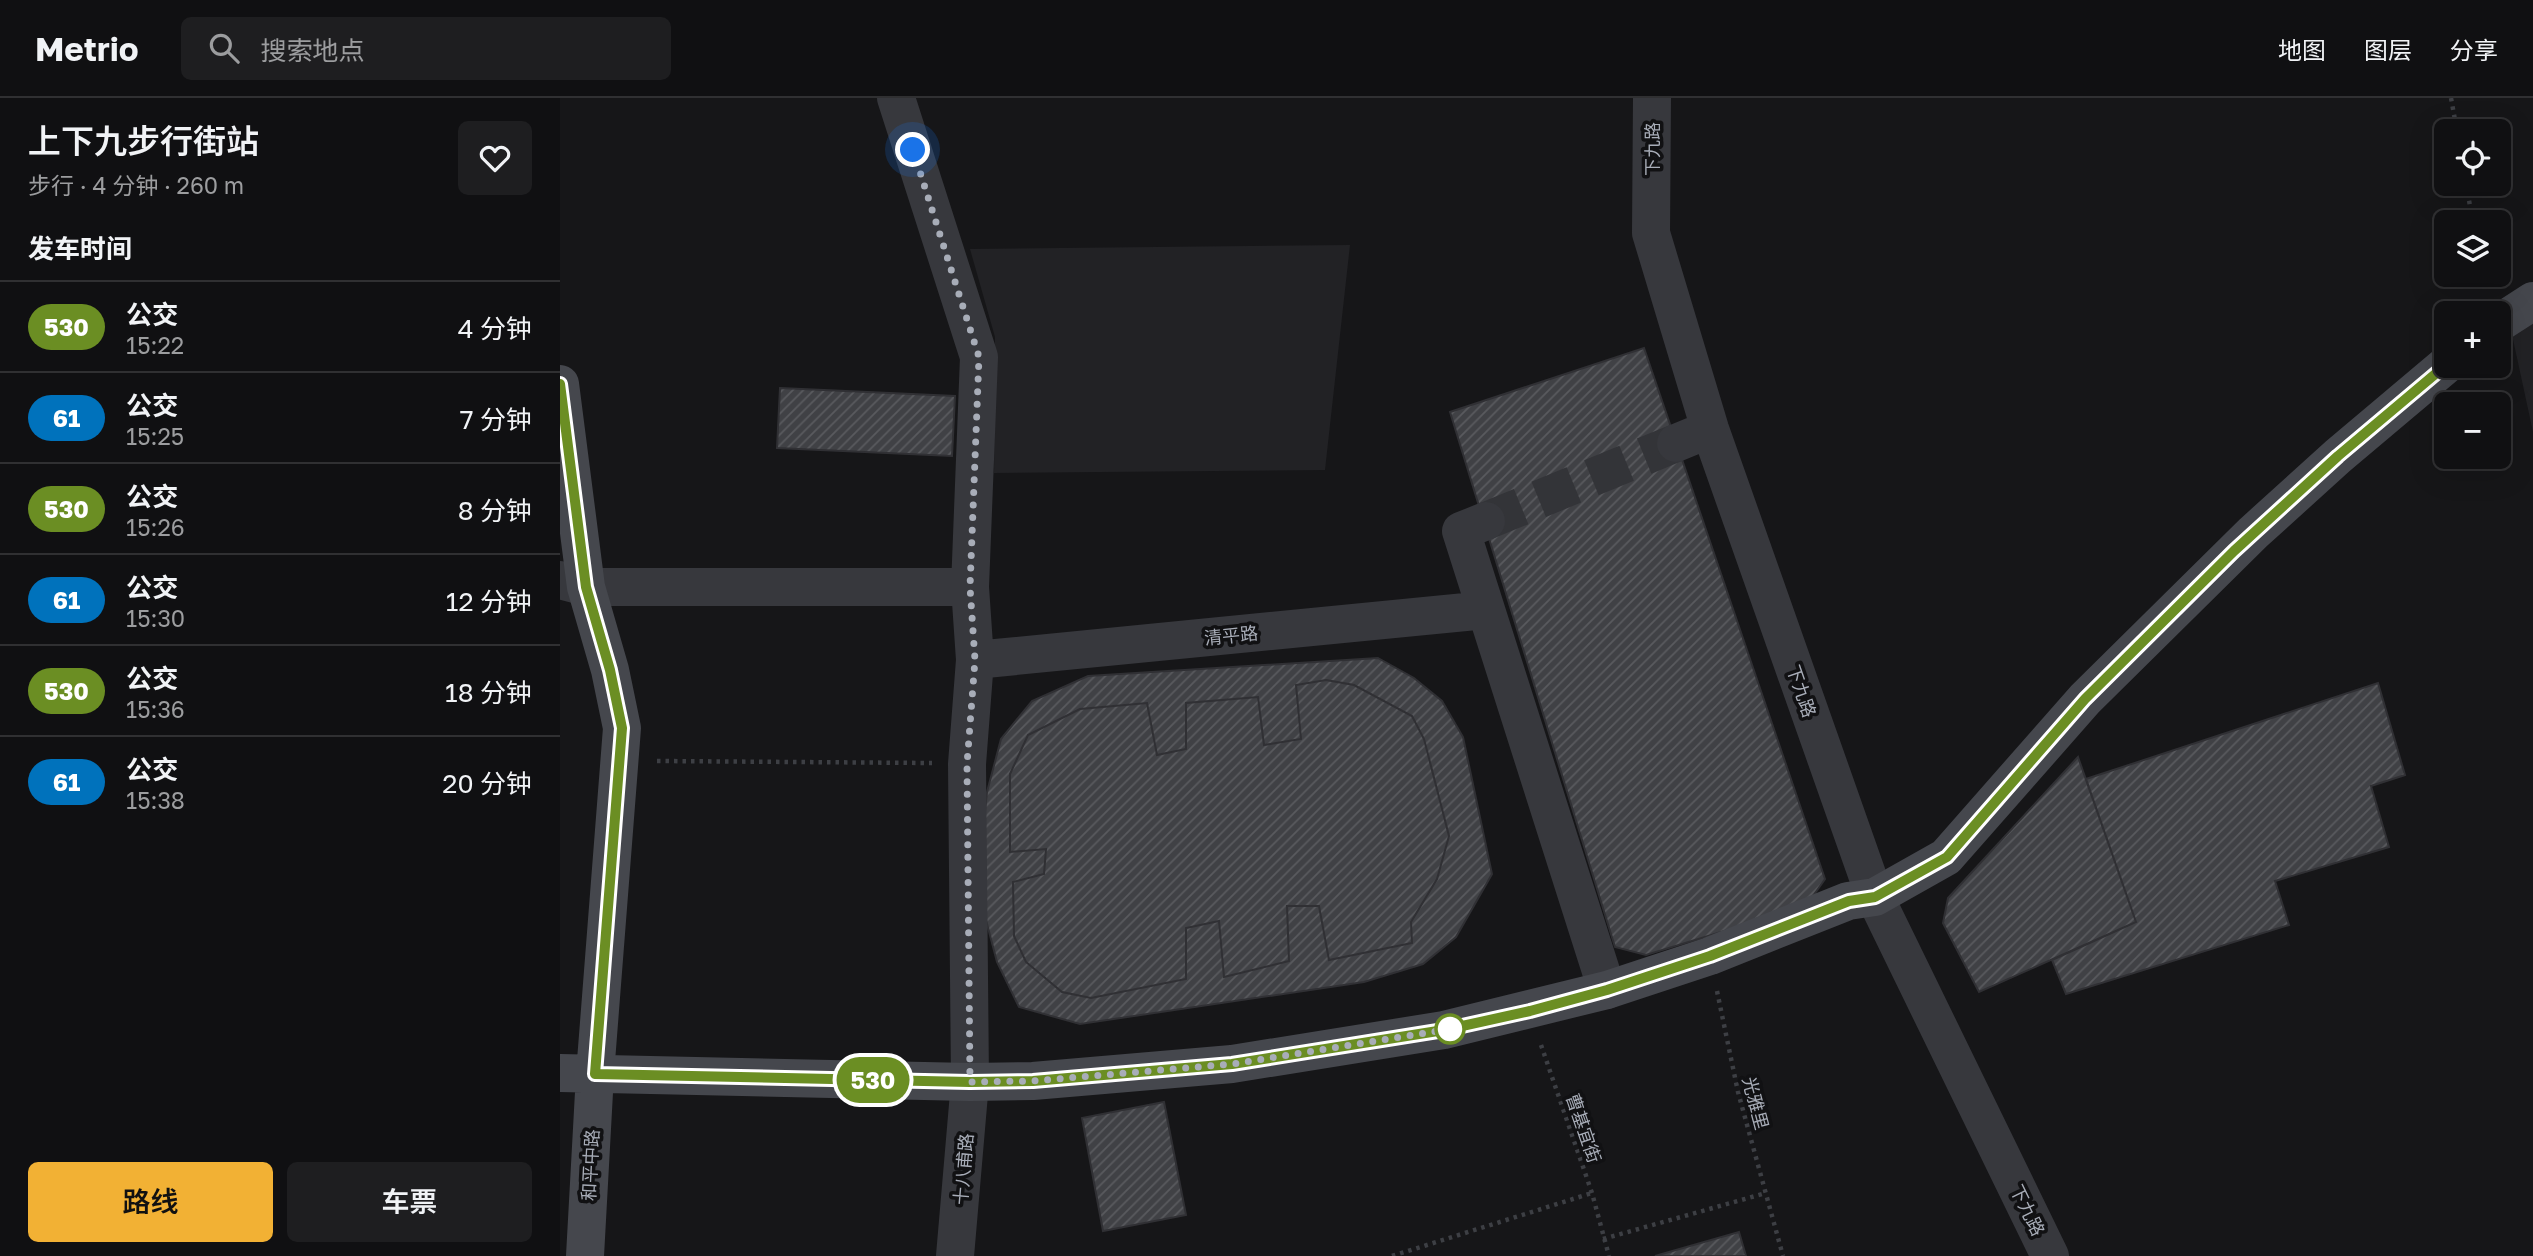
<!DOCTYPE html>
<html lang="zh">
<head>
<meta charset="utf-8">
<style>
	:root { --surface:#101012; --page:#1e1e20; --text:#f1f3f6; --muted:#9c9d9f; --line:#303032; --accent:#f2b134 }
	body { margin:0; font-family:"Golos Text","Noto Sans SC",sans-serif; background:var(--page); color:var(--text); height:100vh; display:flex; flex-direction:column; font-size:26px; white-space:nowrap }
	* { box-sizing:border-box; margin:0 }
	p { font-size:23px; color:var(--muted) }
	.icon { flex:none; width:38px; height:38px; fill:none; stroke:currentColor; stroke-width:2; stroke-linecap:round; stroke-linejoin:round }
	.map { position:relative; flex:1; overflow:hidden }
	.drawer { display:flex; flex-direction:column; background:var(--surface); width:560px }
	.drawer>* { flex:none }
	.badge { padding:0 14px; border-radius:23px; font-size:24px; line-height:46px }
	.tools { position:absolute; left:1874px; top:21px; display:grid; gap:14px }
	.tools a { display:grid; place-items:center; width:77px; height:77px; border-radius:10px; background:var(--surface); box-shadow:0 7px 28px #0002,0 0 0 2px var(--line); font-size:35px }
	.you { position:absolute; width:35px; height:35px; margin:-18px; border:5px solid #fff; border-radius:50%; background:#1a73e8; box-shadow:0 0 0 10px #1a73e833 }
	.map>.badge { position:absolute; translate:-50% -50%; box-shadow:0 0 0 4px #fff }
	h2 { padding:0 28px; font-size:26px; line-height:63px }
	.round { display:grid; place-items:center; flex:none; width:74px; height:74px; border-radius:10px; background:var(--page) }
	.head { display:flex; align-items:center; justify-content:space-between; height:119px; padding:0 28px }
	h1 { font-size:33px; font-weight:600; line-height:52px }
	.action { display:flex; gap:14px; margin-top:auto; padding:14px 28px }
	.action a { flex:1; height:80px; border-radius:10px; background:var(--accent); color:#111; font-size:28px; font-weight:600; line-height:80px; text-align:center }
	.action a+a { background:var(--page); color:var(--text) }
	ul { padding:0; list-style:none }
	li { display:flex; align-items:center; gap:21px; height:91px; padding:0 28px; border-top:2px solid var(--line) }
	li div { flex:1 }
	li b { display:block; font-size:26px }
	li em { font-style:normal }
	li .badge { min-width:77px; font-weight:700; text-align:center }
	header { display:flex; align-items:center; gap:42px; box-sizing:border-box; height:98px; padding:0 35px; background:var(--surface); border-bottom:2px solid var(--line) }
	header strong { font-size:33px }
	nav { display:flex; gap:38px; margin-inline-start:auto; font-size:24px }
	.search { width:490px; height:63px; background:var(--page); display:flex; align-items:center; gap:18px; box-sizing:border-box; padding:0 24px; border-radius:10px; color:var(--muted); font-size:26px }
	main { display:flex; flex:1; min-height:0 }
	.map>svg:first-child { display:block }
	.built { fill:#222225 }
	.building { fill:url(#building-hatch); stroke:#303034; stroke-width:2 }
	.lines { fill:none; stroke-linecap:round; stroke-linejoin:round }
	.street-tunnel { stroke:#333438; stroke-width:38; stroke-dasharray:38 19; stroke-linecap:butt }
	.path { stroke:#3d3f44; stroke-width:4.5; stroke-dasharray:3.5 5; stroke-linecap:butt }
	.street { stroke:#37383d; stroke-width:38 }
	.secondary { stroke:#45474d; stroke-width:38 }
	.line-casing { stroke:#fff; stroke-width:16 }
	.line { stroke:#6b8e23; stroke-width:10 }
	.walk { stroke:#a8adb8; stroke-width:7; stroke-dasharray:0 12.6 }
	.stop-dot { fill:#fff; stroke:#6b8e23; stroke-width:3.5 }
	.labels { text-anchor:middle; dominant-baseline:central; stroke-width:7; stroke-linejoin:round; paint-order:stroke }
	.street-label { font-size:18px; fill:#a8adb8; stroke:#111113 }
</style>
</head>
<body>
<header>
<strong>Metrio</strong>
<div class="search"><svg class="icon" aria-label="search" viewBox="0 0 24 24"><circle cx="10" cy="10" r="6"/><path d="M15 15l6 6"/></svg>搜索地点</div>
<nav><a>地图</a><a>图层</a><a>分享</a></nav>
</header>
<main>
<section class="drawer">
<div class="head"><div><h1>上下九步行街站</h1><p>步行 · 4 分钟 · 260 m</p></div><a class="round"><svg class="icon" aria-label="heart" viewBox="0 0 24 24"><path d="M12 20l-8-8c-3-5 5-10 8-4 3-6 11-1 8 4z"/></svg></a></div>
<h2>发车时间</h2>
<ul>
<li><span class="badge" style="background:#6b8e23;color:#fff">530</span><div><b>公交</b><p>15:22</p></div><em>4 分钟</em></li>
<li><span class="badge" style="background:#0072bc;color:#fff">61</span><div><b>公交</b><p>15:25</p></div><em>7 分钟</em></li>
<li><span class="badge" style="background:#6b8e23;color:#fff">530</span><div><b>公交</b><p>15:26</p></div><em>8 分钟</em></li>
<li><span class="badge" style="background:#0072bc;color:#fff">61</span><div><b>公交</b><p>15:30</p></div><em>12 分钟</em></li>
<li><span class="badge" style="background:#6b8e23;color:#fff">530</span><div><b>公交</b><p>15:36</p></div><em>18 分钟</em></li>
<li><span class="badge" style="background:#0072bc;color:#fff">61</span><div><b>公交</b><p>15:38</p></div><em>20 分钟</em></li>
</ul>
<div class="action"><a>路线</a><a>车票</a></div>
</section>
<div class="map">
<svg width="1973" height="1158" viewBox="0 0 1973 1158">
	<defs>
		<pattern id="building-hatch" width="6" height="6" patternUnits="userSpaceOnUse" patternTransform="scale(1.75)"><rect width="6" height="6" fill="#404145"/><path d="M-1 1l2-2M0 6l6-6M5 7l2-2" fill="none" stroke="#595a5e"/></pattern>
	</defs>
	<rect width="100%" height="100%" fill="#161618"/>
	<!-- built -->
	<path class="built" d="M790 147 765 372 434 375 435 239 410 151Z
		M1973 220V334L1951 232Z"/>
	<!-- building -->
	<path class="building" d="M1084 250 1265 781 1246 808 1086 857 1055 849 890 314Z
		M220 290 395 298 392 358 217 350Z
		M818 560 854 580 882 603 903 639 932 776 896 839 863 866 804 884 520 926 459 909 437 864 417 788 427 694 441 641 472 603 528 578Z
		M766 582 794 587 852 618 864 641 889 738 877 781 851 824 852 845 769 862 759 808H727L729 863 664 879 659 823 626 830V881L531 900 502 894 466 864 454 838 453 784 484 776 486 751 450 754V676L468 637 520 611 587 605 597 657 626 651V605L698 599 704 647 741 641 736 587Z
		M1818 585 1845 677 1811 688 1829 749 1715 783 1729 827 1506 896 1492 862 1576 824 1526 681Z
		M1518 659 1576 824 1419 894 1383 825 1388 800Z
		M604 1004 626 1117 543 1133 522 1020Z
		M1179 1134 1186 1158H1095Z"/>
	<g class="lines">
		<!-- street-tunnel -->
		<path class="street-tunnel" d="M926 423 1116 345"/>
		<!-- path -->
		<path class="path" d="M1891 0 1897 33
			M1906 86 1913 124
			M1922 177 1924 190
			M97 663 372 665
			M1157 893 1178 994 1223 1158
			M981 947 1032 1095 1049 1158
			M1043 1141 1206 1095
			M832 1158 1032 1095"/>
		<!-- street -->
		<path class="street" d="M336 0 419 259 410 489 415 562 407 666 410 984 395 1158
			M1092 0 1091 135 1150 331 1315 799 1490 1158
			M1116 345 1150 331
			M926 423 901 433 1047 892
			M0 482 26 489H410
			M415 562 926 512"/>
		<!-- secondary -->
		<path class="secondary" d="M1939 225 1973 203
			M0 286 26 489 50 572 62 630 35 976 25 1158
			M0 975 410 984 473 983 672 966 884 932 1047 892 1150 858 1288 803 1315 799 1386 759 1525 601 1693 435 1778 358 1886 267"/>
	</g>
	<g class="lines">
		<defs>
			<path id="line" d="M0 286 26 489 50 572 62 630 35 976 410 984 473 983 672 966 884 932 970 913 1047 892 1150 858 1289 803 1315 799 1387 759 1525 601 1674 453 1778 358 1886 267"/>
		</defs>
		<!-- line casing -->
		<use href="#line" class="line-casing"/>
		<!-- line -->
		<use href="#line" class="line"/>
		<!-- walk -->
		<path class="walk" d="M353 52 419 259 410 489 415 562 407 666 410 984 473 983 672 966 890 931"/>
	</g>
	<!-- markers -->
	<circle class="stop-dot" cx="890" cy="931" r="14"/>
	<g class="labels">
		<!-- street labels -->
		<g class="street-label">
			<text transform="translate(1092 51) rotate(-90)">下九路</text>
			<text transform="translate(671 537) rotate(-6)">清平路</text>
			<text transform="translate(1242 593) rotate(71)">下九路</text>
			<text transform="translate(1196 1005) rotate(75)">光雅里</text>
			<text transform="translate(1024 1030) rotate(71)">曹基宜街</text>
			<text transform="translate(30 1067) rotate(-87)">和平中路</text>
			<text transform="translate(403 1071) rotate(-85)">十八甫路</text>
			<text transform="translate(1468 1112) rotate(64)">下九路</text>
		</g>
	</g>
</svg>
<div class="tools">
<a><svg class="icon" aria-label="locate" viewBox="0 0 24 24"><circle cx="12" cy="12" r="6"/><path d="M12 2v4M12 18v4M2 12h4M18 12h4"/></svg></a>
<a><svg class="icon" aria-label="layers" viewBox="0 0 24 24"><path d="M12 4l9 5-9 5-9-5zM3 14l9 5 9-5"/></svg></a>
<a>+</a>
<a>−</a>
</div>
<div class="you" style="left:353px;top:52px"></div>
<b class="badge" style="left:313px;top:982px;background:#6b8e23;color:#fff">530</b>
</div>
</main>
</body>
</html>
